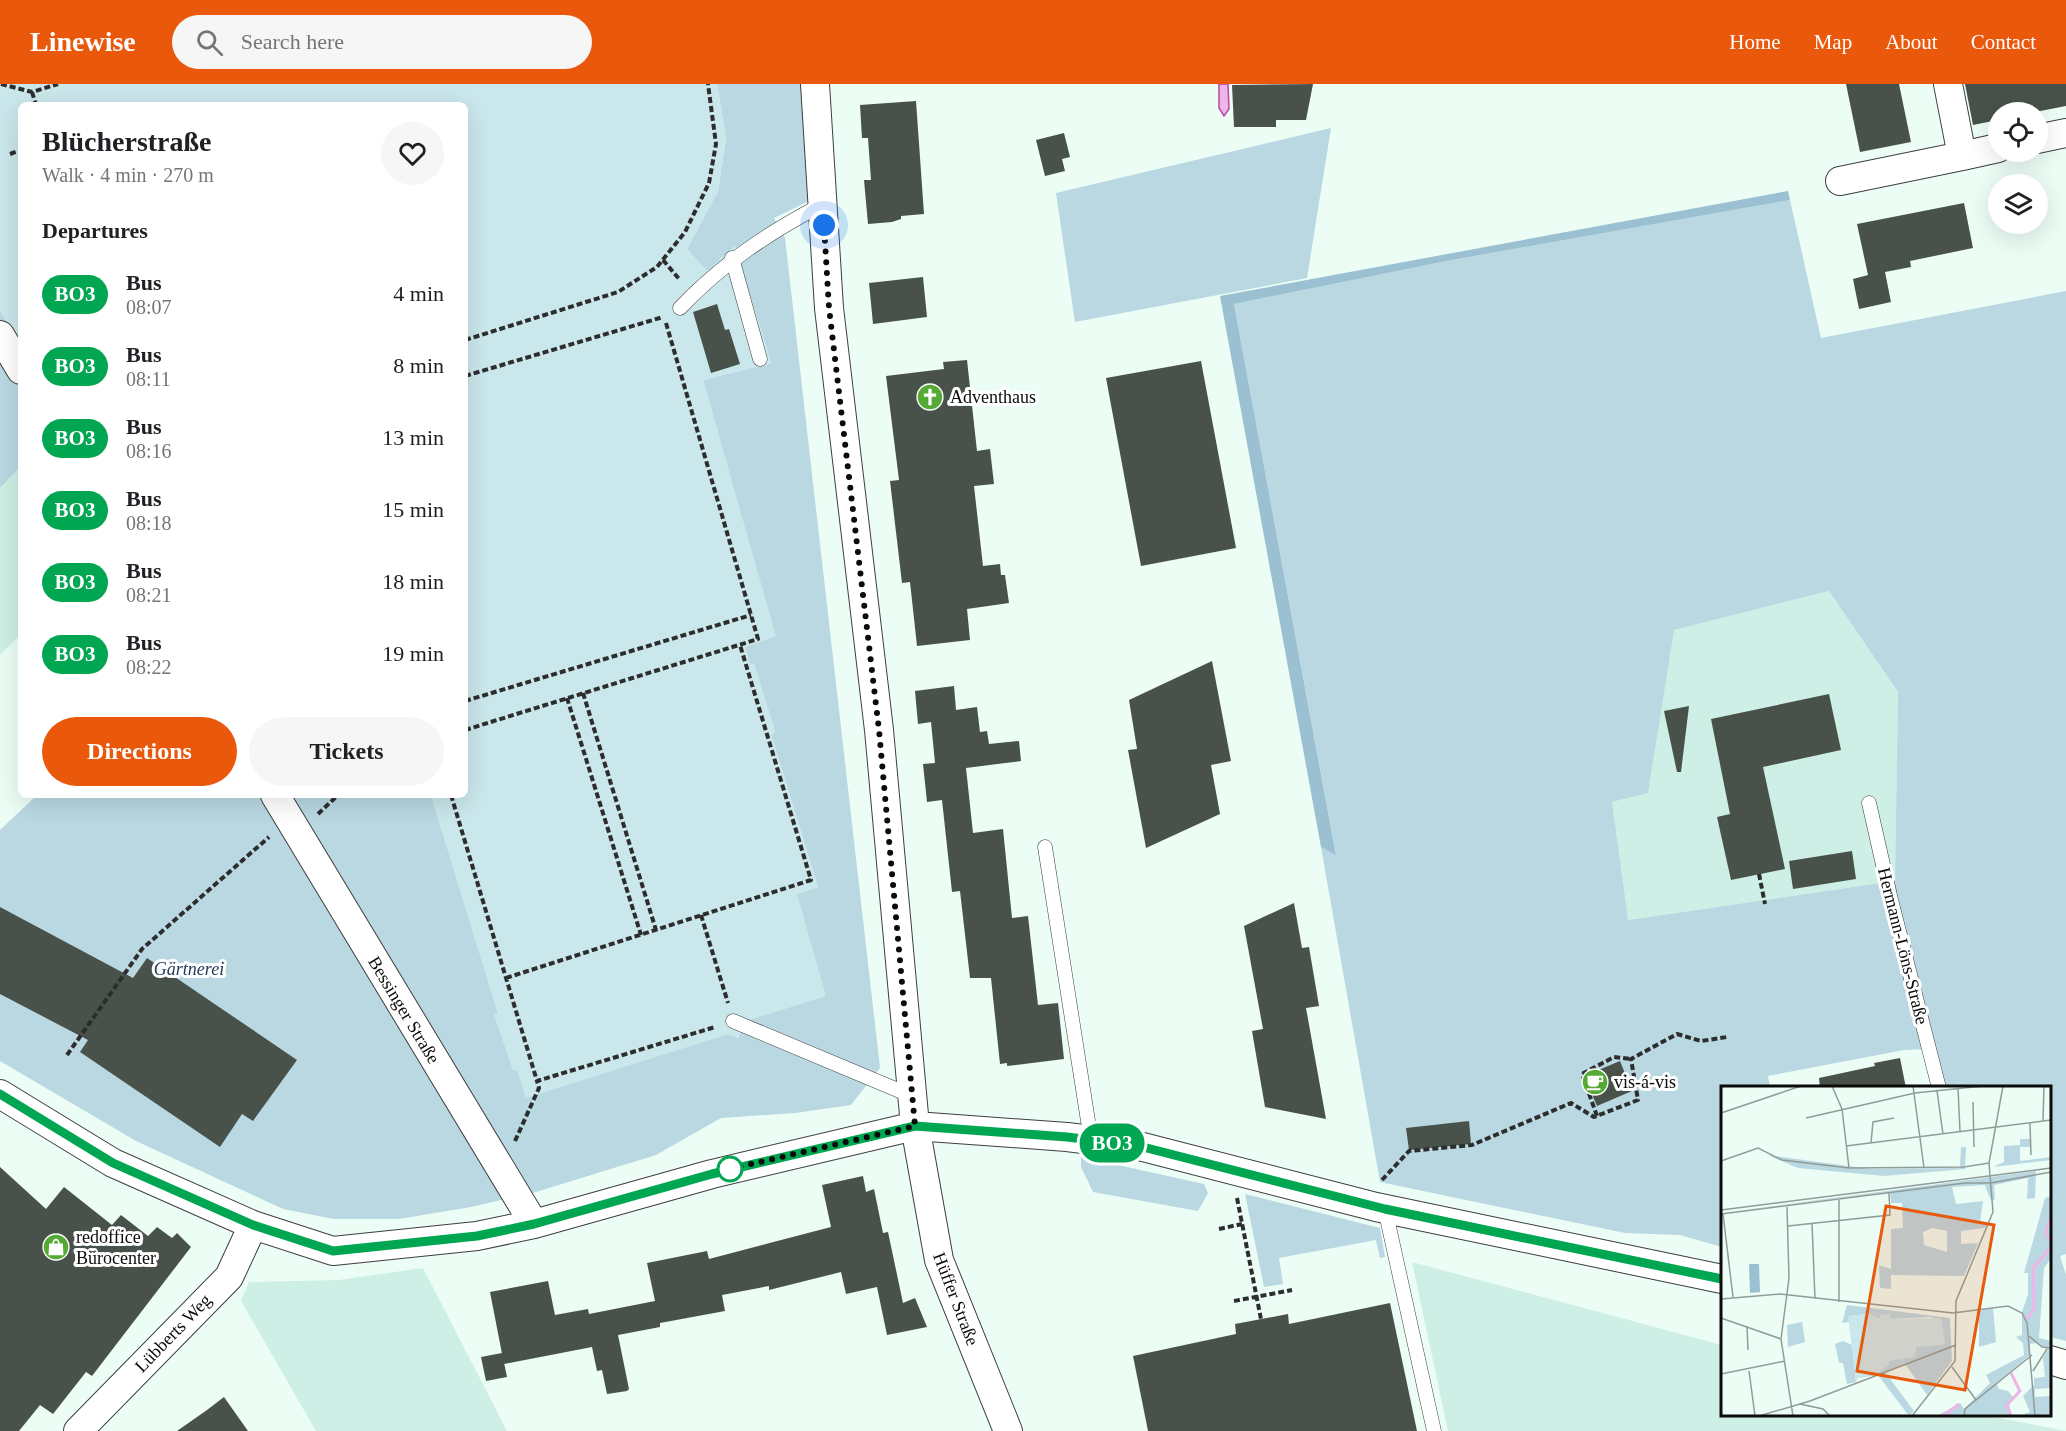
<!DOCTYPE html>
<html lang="en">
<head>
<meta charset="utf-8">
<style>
	:root { --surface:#fff; --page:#f6f6f6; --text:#202124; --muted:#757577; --accent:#ea580c }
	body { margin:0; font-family:"Times New Roman",serif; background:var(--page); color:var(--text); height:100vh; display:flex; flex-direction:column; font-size:22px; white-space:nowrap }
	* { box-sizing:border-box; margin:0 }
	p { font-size:20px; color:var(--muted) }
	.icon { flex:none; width:33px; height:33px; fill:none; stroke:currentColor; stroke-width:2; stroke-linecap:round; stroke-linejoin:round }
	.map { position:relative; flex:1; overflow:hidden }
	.sheet { position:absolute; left:18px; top:18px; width:450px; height:696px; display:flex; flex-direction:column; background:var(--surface); border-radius:9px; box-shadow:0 6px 24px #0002 }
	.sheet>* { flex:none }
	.badge { padding:0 12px; border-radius:20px; font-size:21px; line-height:39px }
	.tools { position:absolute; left:1988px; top:18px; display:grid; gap:12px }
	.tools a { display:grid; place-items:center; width:60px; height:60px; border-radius:50%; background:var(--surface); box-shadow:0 6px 24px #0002; font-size:30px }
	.you { position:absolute; width:30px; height:30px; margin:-15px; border:4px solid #fff; border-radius:50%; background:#1a73e8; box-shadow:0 0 0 9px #1a73e833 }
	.map>.badge { position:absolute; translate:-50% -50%; box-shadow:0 0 0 3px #fff }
	h2 { padding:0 24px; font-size:22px; line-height:54px }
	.round { display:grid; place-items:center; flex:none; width:63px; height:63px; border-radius:32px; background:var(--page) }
	.summary { display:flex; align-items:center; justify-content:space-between; height:102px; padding:0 24px }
	h1 { font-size:28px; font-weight:700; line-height:45px }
	.action { display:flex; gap:12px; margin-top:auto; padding:12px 24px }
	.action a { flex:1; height:69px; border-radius:36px; background:var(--accent); color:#fff; font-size:24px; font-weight:700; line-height:69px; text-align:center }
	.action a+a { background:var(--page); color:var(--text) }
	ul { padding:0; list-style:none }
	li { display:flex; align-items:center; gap:18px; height:72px; padding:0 24px }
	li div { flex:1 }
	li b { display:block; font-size:22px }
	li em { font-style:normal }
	li .badge { min-width:66px; font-weight:700; text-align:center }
	header { display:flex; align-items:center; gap:36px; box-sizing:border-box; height:84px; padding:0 30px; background:var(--accent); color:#fff }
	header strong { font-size:28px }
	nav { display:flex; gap:33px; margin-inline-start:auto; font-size:21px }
	.search { width:420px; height:54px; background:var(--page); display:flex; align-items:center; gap:15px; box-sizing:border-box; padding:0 21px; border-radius:33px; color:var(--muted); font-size:22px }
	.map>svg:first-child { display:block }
	.farmland { fill:#ceefe5 }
	.green { fill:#b9d8e2; fill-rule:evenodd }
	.forest { fill:#9bc0d1 }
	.pitch { fill:#cae7eb }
	.water { fill:#eeb6e6; stroke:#bc46a9; stroke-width:1.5 }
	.building { fill:#49524a }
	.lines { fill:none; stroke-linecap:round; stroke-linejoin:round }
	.lane-casing { stroke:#3e3e3e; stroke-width:15 }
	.street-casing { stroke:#3e3e3e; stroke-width:30 }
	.path { stroke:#2d2d2d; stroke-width:4; stroke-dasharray:6 3; stroke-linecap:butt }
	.lane { stroke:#fff; stroke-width:14 }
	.street { stroke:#fff; stroke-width:28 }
	.line-casing { stroke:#fff; stroke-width:14 }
	.line { stroke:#00a651; stroke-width:9 }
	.walk { stroke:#0b0b0b; stroke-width:6; stroke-dasharray:0 10.8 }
	.stop-dot { fill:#fff; stroke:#00a651; stroke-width:3 }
	.labels { text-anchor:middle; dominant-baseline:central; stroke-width:6; stroke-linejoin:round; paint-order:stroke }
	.poi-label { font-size:18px; fill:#0b0b0b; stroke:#fff; text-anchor:start }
	.street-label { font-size:18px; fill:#0b0b0b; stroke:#fff }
	.park-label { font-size:18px; font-style:italic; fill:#243c5a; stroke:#fff }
	.inset-river { fill:none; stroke:#eeb6e6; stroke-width:3 }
	.inset-road { fill:none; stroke:#919c97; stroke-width:1.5 }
	.view { fill:#e8590c; fill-opacity:0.15; stroke:#e8590c; stroke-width:3 }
	.inset-edge { fill:none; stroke:#0b0b0b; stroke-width:3 }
</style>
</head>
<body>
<header>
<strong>Linewise</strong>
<div class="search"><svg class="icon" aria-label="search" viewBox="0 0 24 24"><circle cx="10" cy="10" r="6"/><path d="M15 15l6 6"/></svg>Search here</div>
<nav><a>Home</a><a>Map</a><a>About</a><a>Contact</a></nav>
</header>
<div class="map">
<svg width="2066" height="1347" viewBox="0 0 2066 1347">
	<rect width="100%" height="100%" fill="#ebfdf5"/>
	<!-- farmland -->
	<path class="farmland" d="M21 382V550L0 571V404Z
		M1829 507 1898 608 1895 797 1627 836 1612 718 1648 709 1673 546Z
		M1412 1178 1722 1261V1330H1979L2066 1347H1448Z
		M423 1184 507 1347H316L241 1217 249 1198 339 1196Z"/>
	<!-- green -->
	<path class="green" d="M717 0H802L809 117 774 134 785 154 880 984 851 1021 795 1029 721 1034 656 1071 536 1108 471 1123 399 1135H334L283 1125 136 1057 0 977V746L37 711H431L498 929 495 931 513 986 729 950 738 954 797 810 818 803 771 650 775 648 754 580 750 581 745 563 775 552 703 296 771 279 735 162 707 187 687 165 718 107 726 54Z
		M1331 44 1307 194 1075 238 1056 109Z
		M1790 116 1821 254 2066 207V1170L2060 1172 2066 1191V1257L2050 1253V1004L1939 1003 1928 965 1904 966 1768 992 1770 1003 1722 1004V1163L1680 1151 1625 1149 1380 1098 1321 763 1336 770 1234 220 1452 176ZM1829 507 1898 608 1895 797 1628 836 1612 718 1648 709 1674 546Z
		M0 226 21 262V382L0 404Z
		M1081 1073 1204 1100 1208 1109 1198 1127 1093 1108 1081 1083Z
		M1245 1110 1380 1144 1385 1173 1380 1174 1376 1156 1279 1174 1283 1200 1264 1203Z"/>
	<!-- forest -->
	<path class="forest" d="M1788 107 1790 116 1452 176 1234 220 1336 771 1321 763 1220 212Z"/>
	<!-- pitch -->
	<path class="pitch" d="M0 0H717L726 54 718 107 687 165 707 187 735 162 771 279 703 296 776 552 745 563 750 581 754 579 775 648 771 650 818 803 797 810 826 912 747 937 738 954 729 950 526 1014 517 986H513L494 931 498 929 431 711H465V21H21V262L0 226Z"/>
	<!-- water -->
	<path class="water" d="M1219 0H1228L1229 25 1224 32 1219 24Z"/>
	<!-- building -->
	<path class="building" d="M1313 0 1306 36H1276V43H1234L1232 1Z
		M1846 0H1899L1911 58 1860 68Z
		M1965 0H2066V22L2035 28H1998V36L1973 41Z
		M916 17 924 130 901 132V135L892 138 868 140 864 96H871L868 54H862L860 21Z
		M1064 49 1070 73 1062 75 1065 87 1045 92 1036 56Z
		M1964 119 1973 164 1910 177 1911 183 1885 188 1891 218 1859 225 1853 195 1868 191 1857 140Z
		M923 193 927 233 873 240 869 199Z
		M717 220 725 246 729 245 740 280 711 289 693 228Z
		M967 276 977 367 990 365 994 400 974 402 983 482 1000 480 1001 491H1005L1009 519 967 525 970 556 917 562 910 498 902 499 890 397 899 396 886 292 944 285 943 278Z
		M1201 277 1236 464 1141 482 1106 294Z
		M1212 577 1231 677 1211 681 1220 730 1146 764 1128 666 1137 665 1129 616Z
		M954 602 956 626 977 623 980 648 987 647 989 660 1019 657 1021 677 966 684 973 749 1003 745 1012 834 1028 832 1038 921 1058 919 1064 975 1007 982V979L1000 980 991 894H970L960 807 952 808 942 716 927 718 923 680 935 679 931 638 918 640 915 607Z
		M1829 610 1841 666 1763 683 1785 785 1731 796 1717 733 1730 730 1711 635Z
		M1689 622 1681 688H1677L1664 627Z
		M1852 767 1856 795 1793 805 1789 777Z
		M1294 819 1302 864 1309 863 1319 922 1306 924 1326 1035 1265 1023 1252 947 1263 945 1244 842Z
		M0 823 133 894 147 874 297 976 253 1037 242 1030 220 1063 80 968 88 956 0 910Z
		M1900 974 1906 1004H1820L1819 994 1875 982 1874 979Z
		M1620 977 1632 1007 1597 1022 1584 992Z
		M1469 1037 1471 1060 1409 1066 1406 1044Z
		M0 1083 46 1125 64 1103 112 1141 121 1131 148 1152 157 1143 172 1154 177 1149 191 1163 92 1292 86 1288 53 1330 40 1321 19 1347H0Z
		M863 1092 866 1108 874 1105 883 1149 888 1148 903 1219 915 1214 927 1243 887 1251 877 1203 846 1210 841 1188 769 1206V1202L722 1211 725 1227 660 1239V1243L618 1251 629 1305 627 1307 607 1310 602 1286 597 1287 592 1263 504 1280 490 1208 548 1197 555 1231 588 1225 589 1230 655 1217 647 1179 707 1167 709 1175 831 1143 822 1101Z
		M1390 1219 1417 1347H1148L1133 1272 1236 1250 1235 1240 1288 1230 1289 1240Z
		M502 1269 507 1293 486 1297 481 1273Z
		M224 1313 248 1347H177L207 1326Z"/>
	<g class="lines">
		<defs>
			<path id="lane" d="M732 174 760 275
				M680 224C723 179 768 149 823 120
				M1869 719 1891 816 1939 1004
				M1045 763 1091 1056
				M733 937 912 1012
				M1385 1125 1434 1347"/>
			<path id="street" d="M815 0 829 224 879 646 915 1042 939 1176 1008 1347
				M1948 0 1962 72 1998 64
				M2037 55 2066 49
				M1840 97 1962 72
				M0 251 21 286
				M275 711 534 1140
				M0 1010 113 1079 253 1141 333 1167 477 1152 534 1140 712 1090 915 1042 1067 1053 1139 1062 1376 1123 1722 1195
				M2050 1276 2066 1281
				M78 1347 229 1193 253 1141"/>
		</defs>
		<!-- lane casing -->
		<use href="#lane" class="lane-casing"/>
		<!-- street casing -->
		<use href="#street" class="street-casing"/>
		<!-- path -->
		<path class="path" d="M1 0 32 8 58 0
			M32 8 36 21
			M10 70 21 66
			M663 176 680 196
			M465 256 618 208 657 183 685 148 709 99 716 60 708 0
			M465 292 663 233
			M583 609 656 846
			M567 614 641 851
			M465 617 751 531
			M465 646 758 555 666 239
			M451 711 537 997 715 943
			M318 730 338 711
			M1759 790 1765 820
			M701 831 728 919
			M506 894 811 796 740 561
			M67 971 142 865 269 753
			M1597 1032 1582 990 1614 973 1631 975
			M515 1057 539 1004 537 997
			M1382 1096 1409 1067 1472 1061 1571 1019 1594 1033 1638 1016 1631 975 1677 950 1701 957 1727 953
			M1237 1114 1261 1235
			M1219 1145 1242 1140
			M1234 1217 1292 1206"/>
		<!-- lane -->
		<use href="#lane" class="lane"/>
		<!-- street -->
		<use href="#street" class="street"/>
	</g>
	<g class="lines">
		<defs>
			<path id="line" d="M0 1010 113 1079 253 1141 333 1167 477 1152 534 1140 712 1090 915 1042 1067 1053 1139 1062 1385 1125 1722 1195"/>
		</defs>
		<!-- line casing -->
		<use href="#line" class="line-casing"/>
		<!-- line -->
		<use href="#line" class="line"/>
		<!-- walk -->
		<path class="walk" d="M730 1085 915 1042 879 646 829 224 824 141"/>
	</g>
	<!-- icons -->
	<defs>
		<symbol id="church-disc" viewBox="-11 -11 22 22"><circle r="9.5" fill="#56a935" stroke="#fff"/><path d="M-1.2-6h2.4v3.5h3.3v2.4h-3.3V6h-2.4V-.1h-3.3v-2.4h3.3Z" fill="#fff"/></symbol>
		<symbol id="cafe-disc" viewBox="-11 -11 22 22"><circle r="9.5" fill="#56a935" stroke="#fff"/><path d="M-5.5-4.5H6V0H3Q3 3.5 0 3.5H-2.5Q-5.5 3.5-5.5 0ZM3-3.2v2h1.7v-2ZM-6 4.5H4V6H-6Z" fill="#fff"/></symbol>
		<symbol id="shop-disc" viewBox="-11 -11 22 22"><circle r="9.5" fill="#56a935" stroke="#fff"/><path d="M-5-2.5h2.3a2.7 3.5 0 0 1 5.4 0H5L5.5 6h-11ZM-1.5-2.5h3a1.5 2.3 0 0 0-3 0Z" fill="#fff"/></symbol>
	</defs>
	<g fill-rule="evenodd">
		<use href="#church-disc" x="915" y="298" width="30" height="30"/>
		<use href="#cafe-disc" x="1580" y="983" width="30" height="30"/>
		<use href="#shop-disc" x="41" y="1148" width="30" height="30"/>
	</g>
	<!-- markers -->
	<circle class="stop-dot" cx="730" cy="1085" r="12"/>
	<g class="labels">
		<!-- poi labels -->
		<g class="poi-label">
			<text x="950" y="313">Adventhaus</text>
			<text x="1614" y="998">vis-á-vis</text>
			<text x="76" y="1153">redoffice<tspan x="76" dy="21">Bürocenter</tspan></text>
		</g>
		<!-- street labels -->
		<g class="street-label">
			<text transform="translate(1903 862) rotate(76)">Hermann-Löns-Straße</text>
			<text transform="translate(404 926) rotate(59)">Bessinger Straße</text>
			<text transform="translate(956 1215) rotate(69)">Hüffer Straße</text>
			<text transform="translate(173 1249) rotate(-46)">Lübberts Weg</text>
		</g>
		<!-- park labels -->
		<g class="park-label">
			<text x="189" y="885">Gärtnerei</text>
		</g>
	</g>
	<!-- overview -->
	<g transform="translate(1721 1002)">
		<rect width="330" height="330" fill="#ebfdf5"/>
		<path d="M299 53H309V61H299V75L330 71V74L272 81 283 76V60L299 59ZM240 61H245L244 83 163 90 77 82 46 69 149 83 239 82ZM315 85 314 112 306 113 307 92 273 99 274 113 270 115 264 99 231 101 235 118 262 115 259 136H266L264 142 240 145V158L257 157 243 190 170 189V203L159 202 158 179 170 183V143L182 142 181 117H170L169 106 0 127ZM211 142 226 145V166L203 159 202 146ZM330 110V172L323 182 318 252 330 255V302L314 303V311L330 310V330H298L309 326 302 310 313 299V292L324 291 322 272 327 264 316 257 309 258V269L275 297 278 303 287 305 292 311 297 305 290 286 300 305 288 318 291 330H216L239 317 243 323 269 297 265 289 303 269 302 257 295 251 301 249V226L307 208V187H303L324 112ZM126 219 229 232 231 275 206 309 184 278 164 286 193 325 188 330 157 289 136 292 168 275 194 267 195 261 224 258 211 231 169 233V228L158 233 146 228 128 230V236L121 237ZM272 222 275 256 258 261V225ZM81 236 84 256 67 261 66 239ZM122 255 131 259 135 296 126 298 122 277H118L114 258Z" fill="#b9d8e2" fill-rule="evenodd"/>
		<path d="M28 178H38L39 206 29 207Z" fill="#9bc0d1"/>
		<path d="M150 228 159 233V229L169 228 170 233 220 232 224 258 195 261 194 271 168 275V279L157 287 137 292 135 296 127 230Z" fill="#cae7eb"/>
		<path class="inset-river" d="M330 131 325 146 330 156M306 233 313 223 312 182 330 161M222 330 238 318M290 330 286 319 299 305 290 287"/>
		<path class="inset-road" d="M111 0 121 23 128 82M192 0 203 82M237 2 239 46M216 5 222 48M252 16 253 61M0 27 80 0M85 32 194 7 262 0M322 35 323 0M309 37 310 69M150 57 152 36 173 32M125 60 330 34M0 75 37 62 61 74 128 82 243 81 268 77M118 114V216M66 121 68 192 60 253 72 330M0 124 330 82M0 128 244 97H270L330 86M2 128 12 211M91 137 94 213M67 140 169 129 168 107M0 213 59 208 232 227 287 220 301 227 306 237 314 330M0 232 60 253M26 240 27 264M308 250 321 261 330 262M231 281 255 314M28 285 34 330M312 285 326 263M0 288 64 275M79 318 102 323 109 330M38 330 89 315 235 259M191 330 234 275 235 215 272 126 268 77 282 0M243 330 244 323 311 269"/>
		<path class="view" d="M165 120 273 139 244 304 136 285Z"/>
		<rect width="330" height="330" class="inset-edge"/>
	</g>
</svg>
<div class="tools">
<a><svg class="icon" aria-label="locate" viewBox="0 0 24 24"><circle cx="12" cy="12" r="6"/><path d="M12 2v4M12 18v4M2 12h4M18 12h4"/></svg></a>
<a><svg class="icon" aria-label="layers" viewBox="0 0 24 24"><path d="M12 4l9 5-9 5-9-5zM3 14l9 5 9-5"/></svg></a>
</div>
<div class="you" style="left:824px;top:141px"></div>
<b class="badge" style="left:1112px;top:1059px;background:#00a651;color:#fff">BO3</b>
<section class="sheet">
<div class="summary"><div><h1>Blücherstraße</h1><p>Walk · 4 min · 270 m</p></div><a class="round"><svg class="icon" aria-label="heart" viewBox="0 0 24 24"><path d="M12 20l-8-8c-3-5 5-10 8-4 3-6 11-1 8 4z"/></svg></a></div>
<h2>Departures</h2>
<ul>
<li><span class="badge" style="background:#00a651;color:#fff">BO3</span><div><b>Bus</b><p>08:07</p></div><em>4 min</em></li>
<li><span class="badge" style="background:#00a651;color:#fff">BO3</span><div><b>Bus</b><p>08:11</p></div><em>8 min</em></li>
<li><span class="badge" style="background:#00a651;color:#fff">BO3</span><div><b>Bus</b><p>08:16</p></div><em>13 min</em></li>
<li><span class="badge" style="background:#00a651;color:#fff">BO3</span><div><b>Bus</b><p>08:18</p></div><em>15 min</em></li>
<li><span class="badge" style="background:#00a651;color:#fff">BO3</span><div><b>Bus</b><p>08:21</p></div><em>18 min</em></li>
<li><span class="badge" style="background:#00a651;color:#fff">BO3</span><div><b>Bus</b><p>08:22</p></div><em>19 min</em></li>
</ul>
<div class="action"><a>Directions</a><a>Tickets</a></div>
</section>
</div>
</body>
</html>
